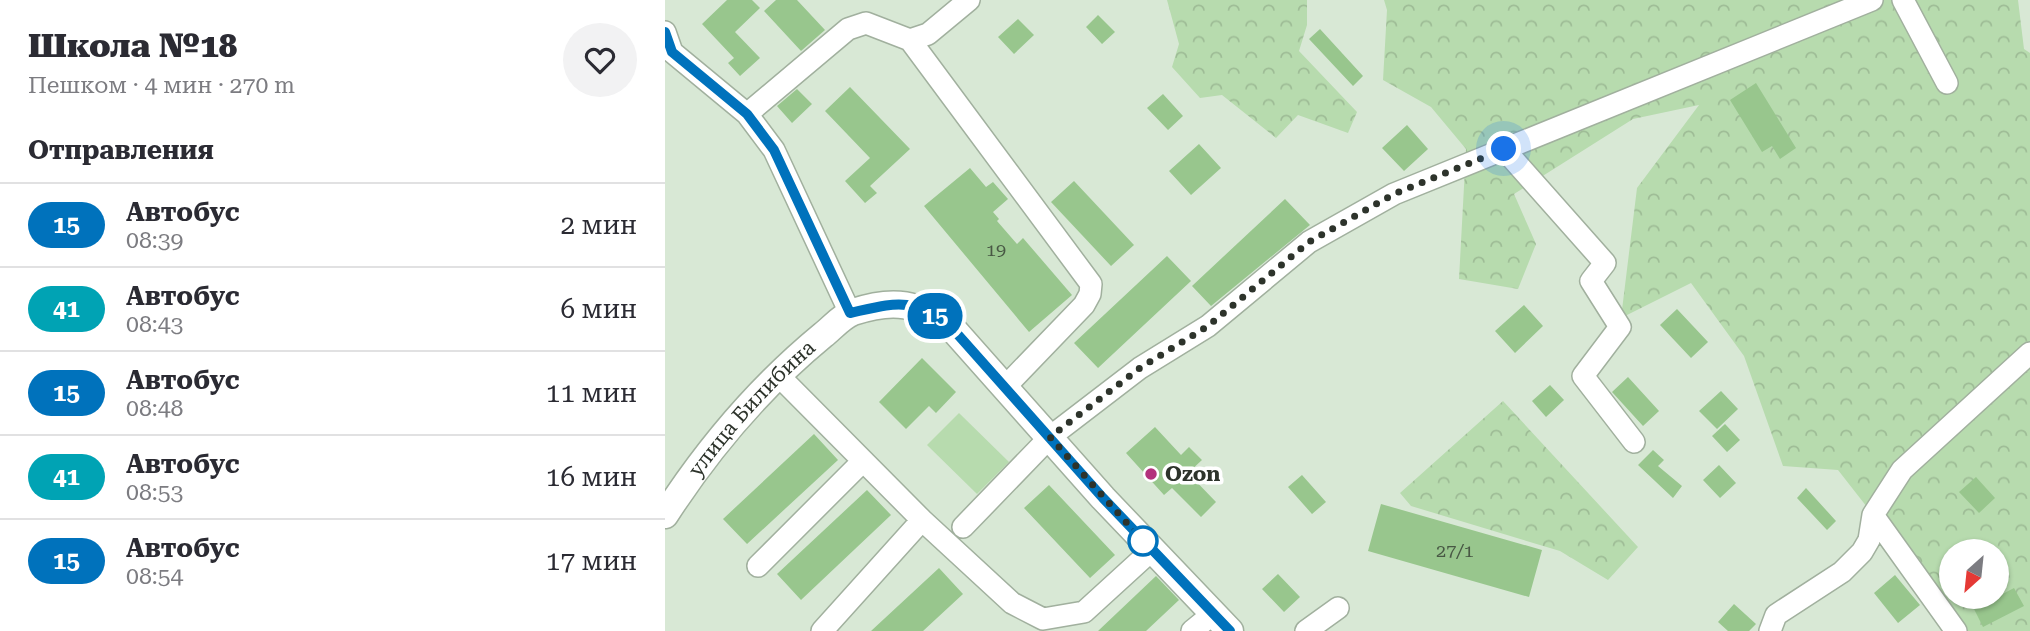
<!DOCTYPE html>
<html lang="ru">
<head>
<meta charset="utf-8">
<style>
	:root { --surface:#fff; --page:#f2f2f3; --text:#2b2b33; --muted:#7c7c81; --line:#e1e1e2 }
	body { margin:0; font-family:"Roboto Serif",serif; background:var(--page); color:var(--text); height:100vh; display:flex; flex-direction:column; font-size:26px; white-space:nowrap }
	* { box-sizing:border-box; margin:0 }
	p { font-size:23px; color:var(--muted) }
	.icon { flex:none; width:38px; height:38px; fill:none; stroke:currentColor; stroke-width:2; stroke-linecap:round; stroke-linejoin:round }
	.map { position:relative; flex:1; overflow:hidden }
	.side { display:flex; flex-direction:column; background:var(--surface); width:665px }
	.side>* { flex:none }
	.badge { padding:0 14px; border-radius:23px; font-size:24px; line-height:46px }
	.needle { width:46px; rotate:207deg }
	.fabs { position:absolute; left:1274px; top:539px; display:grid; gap:14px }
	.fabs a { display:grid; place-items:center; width:70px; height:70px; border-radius:50%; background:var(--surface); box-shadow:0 2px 5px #0004; font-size:35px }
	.you { position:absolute; width:35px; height:35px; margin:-18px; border:5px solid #fff; border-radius:50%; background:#1a73e8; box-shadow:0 0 0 10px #1a73e833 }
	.map>.badge { position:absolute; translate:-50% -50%; box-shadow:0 0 0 4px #fff }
	h2 { padding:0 28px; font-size:26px; line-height:63px }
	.round { display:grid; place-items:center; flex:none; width:74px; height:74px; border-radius:37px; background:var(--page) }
	.summary { display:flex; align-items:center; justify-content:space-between; height:119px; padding:0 28px }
	h1 { font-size:33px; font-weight:800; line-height:52px }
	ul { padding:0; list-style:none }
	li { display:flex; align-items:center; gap:21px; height:84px; padding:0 28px; border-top:2px solid var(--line) }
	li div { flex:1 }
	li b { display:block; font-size:26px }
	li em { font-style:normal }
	li .badge { min-width:77px; font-weight:700; text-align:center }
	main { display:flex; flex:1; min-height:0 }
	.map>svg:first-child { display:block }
	.forest { fill:url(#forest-crowns); fill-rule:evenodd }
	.pitch { fill:#b7dbae }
	.building { fill:#98c68d }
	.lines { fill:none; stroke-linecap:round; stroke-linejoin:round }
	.minor-casing { stroke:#a1b09e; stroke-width:24 }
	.major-casing { stroke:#a1b09e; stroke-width:29 }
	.minor { stroke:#fff; stroke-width:21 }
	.major { stroke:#fff; stroke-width:26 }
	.line-casing { stroke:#fff; stroke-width:16 }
	.line { stroke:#0072bc; stroke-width:10 }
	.walk { stroke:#2d332b; stroke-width:7; stroke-dasharray:0 12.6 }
	.poi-dot { fill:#b3317c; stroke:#fff; stroke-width:2.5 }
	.stop-dot { fill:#fff; stroke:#0072bc; stroke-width:3.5 }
	.labels { text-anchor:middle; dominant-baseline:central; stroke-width:7; stroke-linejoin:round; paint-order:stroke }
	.number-label { font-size:18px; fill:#485844 }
	.street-label { font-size:21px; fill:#2d332b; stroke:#fff }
	.poi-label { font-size:21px; font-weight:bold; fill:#2d332b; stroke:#fff; text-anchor:start }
</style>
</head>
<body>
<main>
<section class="side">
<div class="summary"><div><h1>Школа №18</h1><p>Пешком · 4 мин · 270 m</p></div><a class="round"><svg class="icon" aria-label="heart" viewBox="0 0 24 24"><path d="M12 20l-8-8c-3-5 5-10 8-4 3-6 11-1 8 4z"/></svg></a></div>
<h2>Отправления</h2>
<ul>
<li><span class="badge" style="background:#0072bc;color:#fff">15</span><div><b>Автобус</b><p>08:39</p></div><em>2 мин</em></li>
<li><span class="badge" style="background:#00a3b4;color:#fff">41</span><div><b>Автобус</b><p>08:43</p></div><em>6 мин</em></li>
<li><span class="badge" style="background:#0072bc;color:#fff">15</span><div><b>Автобус</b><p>08:48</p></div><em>11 мин</em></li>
<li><span class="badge" style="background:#00a3b4;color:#fff">41</span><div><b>Автобус</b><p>08:53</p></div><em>16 мин</em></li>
<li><span class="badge" style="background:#0072bc;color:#fff">15</span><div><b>Автобус</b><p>08:54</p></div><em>17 мин</em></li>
</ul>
</section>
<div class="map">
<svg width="1365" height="631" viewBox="0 0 1365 631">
	<defs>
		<pattern id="forest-crowns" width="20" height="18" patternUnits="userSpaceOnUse" patternTransform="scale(1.75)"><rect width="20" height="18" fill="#b7dbae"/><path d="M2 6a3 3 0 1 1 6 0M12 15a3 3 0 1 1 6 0" fill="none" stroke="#9ebc96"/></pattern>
	</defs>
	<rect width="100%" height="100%" fill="#d8e8d5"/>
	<!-- forest -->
	<path class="forest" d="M502 0H642V25L634 51 692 112 683 133 633 115 611 138 557 95 535 98 507 67 514 44Z
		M719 0H1353L1359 49 1365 53V631H1299L1173 470 1118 466 1079 356 1026 283 956 318 972 188 1034 105 968 119 849 194 871 244 853 289 794 279 801 149 766 107 718 80 722 10ZM1286 551H1332V597H1286Z
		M838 401 973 547 943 580 895 551 746 506 735 493Z"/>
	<!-- pitch -->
	<path class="pitch" d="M294 413 344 462 312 494 262 445Z"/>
	<!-- building -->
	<path class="building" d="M62 0H87L95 8 70 32 95 58 75 76 63 63 69 58 37 24Z
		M111 0H132L160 30 136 51 99 11Z
		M433 15 450 32 437 44 421 27Z
		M353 19 369 35 349 54 333 37Z
		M655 29 698 76 688 86 644 39Z
		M1091 83 1131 148 1115 159 1107 146 1097 152 1065 100Z
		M185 87 245 149 205 186 212 193 200 203 180 181 205 158 160 111Z
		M132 89 147 104 127 123 112 106Z
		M498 94 518 116 503 130 482 108Z
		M742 125 763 149 739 171 717 148Z
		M534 144 556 168 526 195 504 171Z
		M305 168 321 187 328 182 343 199 328 212 334 219 332 221 352 244 358 238 407 295 364 332 259 206Z
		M409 181 469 245 446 266 386 202Z
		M620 199 645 225 546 306 527 286Z
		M502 256 526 281 433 368 409 343Z
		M859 305 878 326 850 353 830 331Z
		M1012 309 1043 342 1026 358 995 325Z
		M257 358 291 392 271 413 264 406 241 429 214 402Z
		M963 377 994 411 978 426 947 392Z
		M885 385 899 400 881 417 867 401Z
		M1056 391 1073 409 1052 429 1034 411Z
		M1060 424 1075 440 1062 452 1047 436Z
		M490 427 516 455 524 447 537 460 523 473 551 502 536 517 507 488 499 495 461 453Z
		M149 434 173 460 82 544 58 519Z
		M988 450 999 460 993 466 1017 486 1008 498 973 465Z
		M1054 465 1071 483 1055 498 1038 480Z
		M637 475 661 502 647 514 623 487Z
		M1311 477 1330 498 1314 513 1294 492Z
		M384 485 450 555 425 578 359 508Z
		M1141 488 1171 521 1162 530 1132 498Z
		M202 490 226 515 136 600 112 574Z
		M716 504 877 550 864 597 703 551Z
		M274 568 298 594 258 631H206Z
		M613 574 635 597 619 612 597 589Z
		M1230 575 1255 605 1233 623 1209 593Z
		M491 576 514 600 481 631H433Z
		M1349 588 1359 606 1318 627 1309 609Z
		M1069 604 1091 624 1084 631H1063L1053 622Z"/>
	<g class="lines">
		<defs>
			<path id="minor" d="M1238 0 1282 83
				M0 32 7 52 82 114 109 150 185 313
				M245 40 426 284 425 294 419 305 340 387
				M82 114 183 29 201 23 245 40 263 34 304 0
				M839 149 940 263 926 281 955 327 918 376 969 442
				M112 374 257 520 347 603 378 619 419 612 487 550
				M1208 515 1291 631
				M298 527 385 437 475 368 543 326 644 242 729 194 1207 0
				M93 566 198 461
				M157 631 257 520
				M527 631 549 613
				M641 631 673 608
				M1105 631 1111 615 1177 572 1197 552 1204 540 1208 515 1237 470 1365 353"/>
			<g id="major">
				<path id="s1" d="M0 515C44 447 96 386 158 335 167 328 177 316 188 312 230 298 252 303 287 328L438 498 565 631"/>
			</g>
		</defs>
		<!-- minor casing -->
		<use href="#minor" class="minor-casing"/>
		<!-- major casing -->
		<use href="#major" class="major-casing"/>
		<!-- minor -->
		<use href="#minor" class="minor"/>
		<!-- major -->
		<use href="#major" class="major"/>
	</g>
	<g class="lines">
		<defs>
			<path id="line" d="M0 32 7 52 82 114 109 150 185 313C235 302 245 297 287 328L438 498 565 631"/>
		</defs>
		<!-- line casing -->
		<use href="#line" class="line-casing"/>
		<!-- line -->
		<use href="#line" class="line"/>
		<!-- walk -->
		<path class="walk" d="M478 541 385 437 475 368 543 326 644 242 729 194 839 149"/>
	</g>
	<!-- markers -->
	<circle class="poi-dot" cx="486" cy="474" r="7"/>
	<circle class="stop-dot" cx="478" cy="541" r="14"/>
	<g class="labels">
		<!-- number labels -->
		<g class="number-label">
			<text x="331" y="249">19</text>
			<text x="790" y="550">27/1</text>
		</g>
		<!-- street labels -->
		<g class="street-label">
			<text stroke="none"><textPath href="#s1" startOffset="138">улица Билибина</textPath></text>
		</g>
		<!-- poi labels -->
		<g class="poi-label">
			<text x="500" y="474">Ozon</text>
		</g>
	</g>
</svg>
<div class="fabs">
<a><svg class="needle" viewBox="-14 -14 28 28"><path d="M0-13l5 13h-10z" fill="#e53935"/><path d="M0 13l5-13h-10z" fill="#7c7c81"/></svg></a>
</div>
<div class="you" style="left:839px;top:149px"></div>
<b class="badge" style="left:270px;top:316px;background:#0072bc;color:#fff">15</b>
</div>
</main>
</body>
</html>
